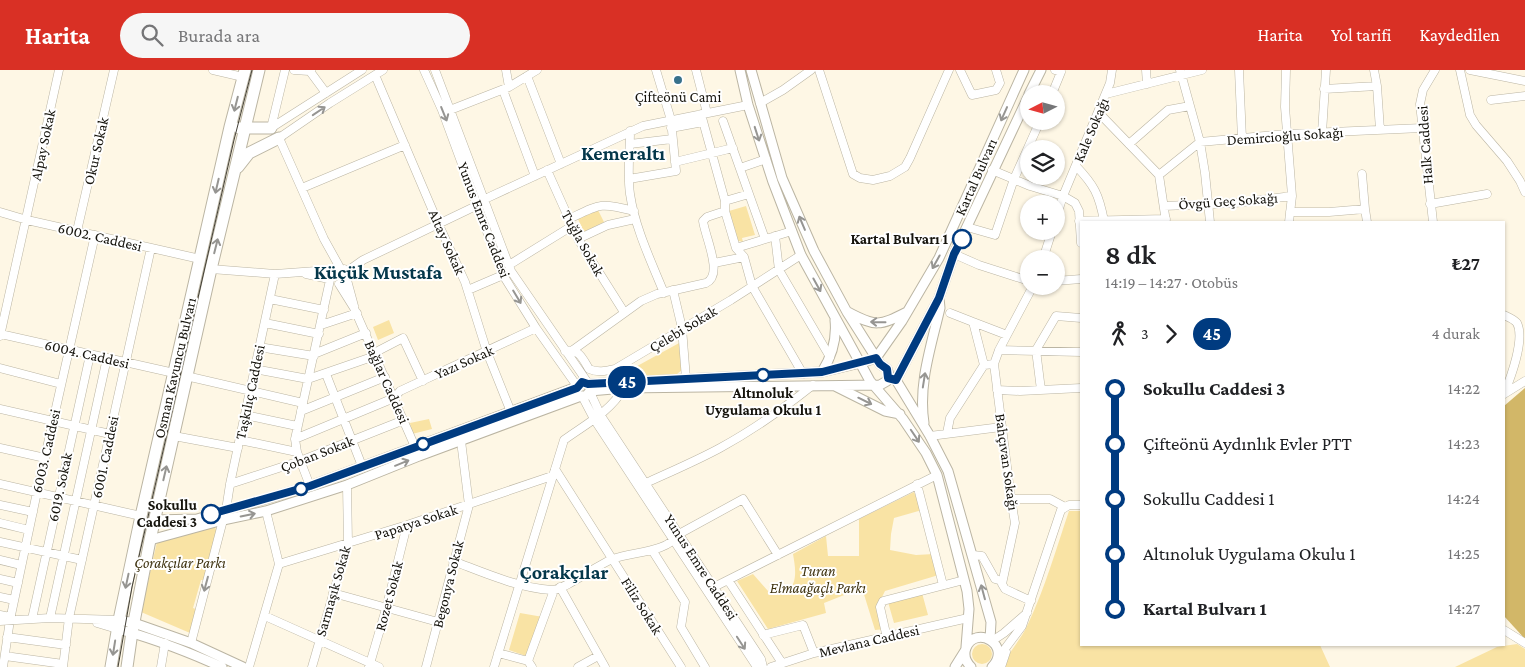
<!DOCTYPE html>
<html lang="tr">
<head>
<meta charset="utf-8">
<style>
	:root { --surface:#fff; --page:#f6f6f6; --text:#202124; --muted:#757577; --accent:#d93025 }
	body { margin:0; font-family:"Crimson Pro",serif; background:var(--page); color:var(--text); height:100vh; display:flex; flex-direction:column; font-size:19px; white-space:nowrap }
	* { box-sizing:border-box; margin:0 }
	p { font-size:16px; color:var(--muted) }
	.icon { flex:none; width:28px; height:28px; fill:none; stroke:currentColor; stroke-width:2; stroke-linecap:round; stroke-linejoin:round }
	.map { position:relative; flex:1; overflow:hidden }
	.panel { position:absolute; left:1080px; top:151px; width:425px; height:425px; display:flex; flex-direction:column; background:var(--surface); border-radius:0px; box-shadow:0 1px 4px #0004 }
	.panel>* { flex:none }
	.badge { padding:0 10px; border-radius:16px; font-size:18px; line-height:32px }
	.needle { width:32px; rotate:264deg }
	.tools { position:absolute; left:1020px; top:15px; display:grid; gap:10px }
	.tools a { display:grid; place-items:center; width:45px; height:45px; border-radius:50%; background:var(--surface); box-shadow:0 1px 4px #0004; font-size:25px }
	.map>.badge { position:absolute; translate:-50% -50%; box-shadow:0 0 0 2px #fff }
	.legs { display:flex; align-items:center; gap:8px; height:55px; padding:0 25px; font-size:16px }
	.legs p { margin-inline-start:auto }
	.summary { display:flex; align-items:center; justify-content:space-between; height:85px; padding:0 25px }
	h1 { font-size:28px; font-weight:600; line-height:38px }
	ul { padding:0 25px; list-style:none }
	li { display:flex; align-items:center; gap:18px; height:55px; font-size:19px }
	li i { display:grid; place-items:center; width:8px; height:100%; margin:0 6px; background:currentColor }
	li i::after { content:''; width:12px; height:12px; margin:-6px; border:4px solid; border-radius:50%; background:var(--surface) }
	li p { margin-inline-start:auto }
	li:first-child i { background:linear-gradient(#0000 50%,currentColor 0) }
	li:last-child i { background:linear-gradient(currentColor 50%,#0000 0) }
	header { display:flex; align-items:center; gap:30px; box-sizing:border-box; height:70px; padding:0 25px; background:var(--accent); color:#fff }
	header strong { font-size:24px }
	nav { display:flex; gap:28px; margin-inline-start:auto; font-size:18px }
	.search { width:350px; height:45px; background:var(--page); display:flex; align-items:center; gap:12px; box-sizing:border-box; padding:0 18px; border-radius:28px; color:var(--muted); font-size:19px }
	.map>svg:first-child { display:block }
	.green { fill:#f9e3a4 }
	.forest { fill:#d2b768 }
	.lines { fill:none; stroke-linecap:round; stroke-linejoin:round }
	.minor-casing { stroke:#bbb5a3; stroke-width:9 }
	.major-casing { stroke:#bbb5a3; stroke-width:11 }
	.highway-casing { stroke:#bbb5a3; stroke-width:13 }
	.minor { stroke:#fff; stroke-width:8 }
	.major { stroke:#fff; stroke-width:9 }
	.highway { stroke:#fff; stroke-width:11 }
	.tram { stroke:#413e35; stroke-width:1 }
	.oneway { stroke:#969592 }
	.line-1-casing { stroke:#fff; stroke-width:11 }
	.line-1 { stroke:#003b80; stroke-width:8 }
	.poi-dot { fill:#38718b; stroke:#fff; stroke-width:2 }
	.stop-1-dot { fill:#fff; stroke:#003b80; stroke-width:2.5 }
	.labels { text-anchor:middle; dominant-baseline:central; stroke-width:4; stroke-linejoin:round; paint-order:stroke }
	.poi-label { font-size:15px; fill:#15130c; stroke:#fff }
	.street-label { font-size:15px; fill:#15130c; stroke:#fff }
	.stop-label { font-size:15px; font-weight:bold; fill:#15130c; stroke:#fff; text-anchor:end }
	.park-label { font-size:15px; font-style:italic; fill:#3e320f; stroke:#fff }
	.district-label { font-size:20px; font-weight:bold; fill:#04374a; stroke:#fff }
</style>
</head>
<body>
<header>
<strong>Harita</strong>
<div class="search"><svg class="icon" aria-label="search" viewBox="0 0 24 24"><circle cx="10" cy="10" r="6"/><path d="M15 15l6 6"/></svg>Burada ara</div>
<nav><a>Harita</a><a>Yol tarifi</a><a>Kaydedilen</a></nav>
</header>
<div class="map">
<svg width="1525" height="597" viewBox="0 0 1525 597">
	<rect width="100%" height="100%" fill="#fef7e5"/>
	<!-- green -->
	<path class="green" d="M746 136 755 165 742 168 743 172 735 170 729 141Z
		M598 140 604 152 584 162 578 149Z
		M389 250 394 263 378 270 373 257Z
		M681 272 683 299 676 305 619 306Z
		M429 349 432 359 412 364 410 353Z
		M914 422 922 440 894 448 891 464 890 480 916 485 934 484 942 504 885 521 880 531 886 559 875 560 862 518 824 533 826 543 768 559 737 511 753 504 768 521 789 520C798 511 795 496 793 484L826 466 828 486H859V449Z
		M1069 441H1081V575H1320L1330 597H1002C1009 581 1021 570 1028 554 1045 518 1056 479 1069 441Z
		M215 457 217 462 205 510H201L193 538 198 540 192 561 190 563 141 542 157 472Z
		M922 523 928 545 894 553 888 532Z
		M520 543 543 547 529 587 509 580Z
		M972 584a10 10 0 1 1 20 0a10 10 0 1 1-20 0Z
		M1517 574 1525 579V597H1455L1497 577Z"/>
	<!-- forest -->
	<path class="forest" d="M1525 318V569L1504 546V336Z"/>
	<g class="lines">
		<defs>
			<path id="minor" d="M213 0 243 7
				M294 0 309 1 311 0
				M309 0 326 23
				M424 0 442 40 503 205 536 258 577 316
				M435 0 511 201 588 313
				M506 0 509 17
				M696 0 707 43
				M819 0 853 104 860 108 873 110 890 106 905 97 910 88 949 0
				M960 0 972 25 996 20 1000 13 996 0
				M1146 0 1147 14
				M1180 0 1200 72 1205 103 1210 152
				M1239 0 1242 69
				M1286 0 1285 37 1292 126 1289 152
				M1374 0 1377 16 1380 60
				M1460 0 1470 45 1476 55 1507 91 1520 111 1525 122
				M1470 0 1525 11
				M375 5 438 153 465 212 487 282 511 342
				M527 6 561 94
				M1324 19 1377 16
				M503 20 535 106
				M1052 24 1061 2 1055 0
				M1106 24 1202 0
				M1491 30 1525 26
				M760 33 783 20 811 0
				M450 40 509 17 537 0
				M1098 42 1159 105 1166 152
				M701 44 725 131V141L736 178 744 187 752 216 803 304
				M723 51 765 169
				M271 58 362 0
				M271 58 285 0
				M671 58 703 52
				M630 61C630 82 627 103 630 124 635 158 651 191 664 223
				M1322 63 1326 0
				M630 74 672 69
				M1129 74 1168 40 1190 36
				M675 92 733 78
				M1076 96C1094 115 1099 124 1104 151
				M740 98 766 89
				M547 100 578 169 624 242
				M992 100 1030 116 1063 126 1075 133 1079 141 1081 173
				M1362 104 1365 139
				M1159 105 1200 72 1287 64 1422 58
				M629 109 676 101 671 50 656 0
				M302 118 405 75
				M485 129 643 56 748 35
				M725 131 749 124
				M1430 134 1487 124
				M1164 136 1235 133 1292 126
				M0 142 27 150 200 189
				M1290 142H1329L1365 139 1367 152
				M1056 148 1063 126 1110 13 1112 0
				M569 149C600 134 600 132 634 141
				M1079 151 1166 149
				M1433 152 1420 34 1423 20 1435 0
				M967 157 995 165 1014 109 1040 51
				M77 161 114 0
				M775 166 779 200 830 287
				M578 169 608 155 635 149
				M736 178 792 161
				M954 184 979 195 1029 211
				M1043 189 1052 161
				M714 193 744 187
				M509 195 572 156
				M339 196 324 169 279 68 330 33 383 0
				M211 199 275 204 330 200
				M344 199 354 236
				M346 202 363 190 478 135
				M306 204 329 209
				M1056 211 1081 209
				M339 214 354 238 419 386
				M468 220 503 205
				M673 220 682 258 686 309
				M270 229 324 240
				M950 243 973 252 984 295
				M1504 245C1508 247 1514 249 1517 253 1525 269 1511 307 1504 324
				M973 252 1007 265
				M265 253 319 264
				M321 255 357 243
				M0 264 174 303
				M0 266 59 0
				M259 277 314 286
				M573 280 641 231 657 224 706 213C724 205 705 167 703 151L707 147 725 141
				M999 280 1081 282
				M565 281C579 278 583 289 589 299 598 303 606 301 615 299L731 230 801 185
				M314 284 366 263
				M994 294 1011 429 1015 453 1002 514 1005 519 1031 531
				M0 298 61 314
				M254 299 308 309 369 288 374 283 403 268 423 311
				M326 304 362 396
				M186 306 303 333
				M997 320 1020 321 1081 318
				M1041 320 1036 280 1056 246 1081 248
				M590 322 601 346 761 589 763 597
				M1504 324 1525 311
				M582 326 594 349 755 594 760 597
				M0 339 110 364
				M301 341 385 307
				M245 345 297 356
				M947 363 950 348 984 295 994 294 999 280 1033 216
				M174 366 238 378
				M930 366 1001 357
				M295 369 394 328 400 321 536 258
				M240 370 297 382
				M0 378 45 388
				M555 399 681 597
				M646 413C670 402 696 391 720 378 753 360 783 339 813 315
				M0 414 141 446
				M230 414 300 391 404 350
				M917 414 943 515
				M310 416 297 382 295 369 330 210
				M1011 429H1050L1065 437
				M0 435 33 442
				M226 440 230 414 275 204
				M0 453 29 460
				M0 472 82 490
				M652 480 685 532 681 557 705 597
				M973 485 982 486 995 509 1002 511
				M0 490 21 495
				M453 491C485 503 518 518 552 520 565 520 598 494 613 489 633 481 665 484 679 464L743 429 778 485
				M279 494 407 455 552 406
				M0 509 18 513
				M728 510 782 593
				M560 517 605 597
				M714 517 937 405
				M333 523 438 552
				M0 527 14 530
				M0 545 10 547
				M265 546 379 597
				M50 548 107 288
				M32 549 90 285
				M0 551 50 548 119 550
				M97 553 117 559
				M1504 560 1525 573
				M763 565 803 555 814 583
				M7 567 66 575
				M887 568 880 537 883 531 964 510
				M992 571 1004 563 1027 543
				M191 573 223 450
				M498 583 528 591 532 597
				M5 586 63 594
				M998 588 1022 556 1061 440 1069 435H1081
				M528 591 554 520
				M3 597 10 550 37 422 95 165
				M63 597 69 548 151 178
				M161 597 165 573
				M249 597 279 494 266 441
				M312 597 348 473 347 415
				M369 597 386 539 407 455
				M426 597 469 435 461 371
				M494 597 564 370C586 354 610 342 624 318
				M578 597 598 586
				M771 597 814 583 968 548
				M1001 597 1006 582"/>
			<path id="major" d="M740 0 748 35 773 112 801 185 870 311 903 349 926 383 937 405 967 521 969 539 966 577
				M1029 24 1041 0
				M848 242C876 257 879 256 907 242
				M876 288 902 251 939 188 1024 0
				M822 302C832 286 837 269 835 250
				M896 310 939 228 954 184 1029 25
				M896 310 930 366 948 401 991 552 990 570
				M835 316 885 341 900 344
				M590 321 624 318 880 315 887 311 889 305 887 299 880 294 847 242 814 181 782 108 751 0
				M924 353C918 314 931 277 940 238L939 228
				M154 450 197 449 310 416 577 317 582 312 588 314 822 302 860 293 876 288
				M150 470 223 450 266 441 347 415 419 386 581 326H586L590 321
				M119 550 134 553 191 573 243 597
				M117 559C154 568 188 582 222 597
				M955 597 965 581
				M971 597C966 592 963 586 966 578 975 554 1013 575 992 597"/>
			<path id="highway" d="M239 58H271
				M238 97 249 83 279 68
				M111 597 119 550 141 446 230 57 245 0
				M127 597 132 562 150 470 211 199 259 0"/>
		</defs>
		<!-- minor casing -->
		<use href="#minor" class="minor-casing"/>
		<!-- major casing -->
		<use href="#major" class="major-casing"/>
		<!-- highway casing -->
		<use href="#highway" class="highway-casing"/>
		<!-- minor -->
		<use href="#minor" class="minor"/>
		<!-- major -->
		<use href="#major" class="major"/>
		<!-- highway -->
		<use href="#highway" class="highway"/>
		<!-- tram -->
		<path class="tram" d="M118 597 132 517 234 70 252 0"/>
	</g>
	<!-- one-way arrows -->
	<defs><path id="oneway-shaft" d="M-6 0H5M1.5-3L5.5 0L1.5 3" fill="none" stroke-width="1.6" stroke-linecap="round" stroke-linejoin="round" transform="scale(1.25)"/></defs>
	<g class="oneway">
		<use href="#oneway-shaft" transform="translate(236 34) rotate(104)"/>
		<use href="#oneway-shaft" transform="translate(319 41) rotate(-34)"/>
		<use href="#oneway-shaft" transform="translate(444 44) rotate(68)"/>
		<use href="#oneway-shaft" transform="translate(1004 44) rotate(114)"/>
		<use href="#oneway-shaft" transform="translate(757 64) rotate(72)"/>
		<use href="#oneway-shaft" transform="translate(217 116) rotate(103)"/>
		<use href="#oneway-shaft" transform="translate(802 153) rotate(-113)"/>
		<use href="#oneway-shaft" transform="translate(216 176) rotate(-76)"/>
		<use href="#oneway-shaft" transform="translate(936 192) rotate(119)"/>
		<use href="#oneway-shaft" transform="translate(817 215) rotate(61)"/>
		<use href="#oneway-shaft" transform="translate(517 227) rotate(59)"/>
		<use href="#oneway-shaft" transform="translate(878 252) rotate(-179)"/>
		<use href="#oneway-shaft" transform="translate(924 310) rotate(-81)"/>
		<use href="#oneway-shaft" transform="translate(865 331) rotate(26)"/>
		<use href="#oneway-shaft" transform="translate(915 366) rotate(56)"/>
		<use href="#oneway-shaft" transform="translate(402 393) rotate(-22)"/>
		<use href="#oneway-shaft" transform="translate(165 403) rotate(-77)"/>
		<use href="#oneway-shaft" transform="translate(248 445) rotate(-12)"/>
		<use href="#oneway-shaft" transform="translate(127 511) rotate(102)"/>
		<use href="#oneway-shaft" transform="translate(206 514) rotate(105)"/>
		<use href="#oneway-shaft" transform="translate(983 522) rotate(-105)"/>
		<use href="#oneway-shaft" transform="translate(741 573) rotate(57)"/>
		<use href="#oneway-shaft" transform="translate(114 578) rotate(99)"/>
	</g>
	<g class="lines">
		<defs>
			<path id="line-1" d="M211 444 310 416 577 318 582 312 588 314 822 302 876 288 880 294 887 299 888 308 896 310 939 228 954 184 962 169"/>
		</defs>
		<!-- line-1 casing -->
		<use href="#line-1" class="line-1-casing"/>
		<!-- line-1 -->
		<use href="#line-1" class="line-1"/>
	</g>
	<!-- markers -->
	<circle class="poi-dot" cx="678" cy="10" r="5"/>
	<g class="stop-1-dot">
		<circle cx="962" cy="169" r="9"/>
		<circle cx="763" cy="305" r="6"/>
		<circle cx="423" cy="374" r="6"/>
		<circle cx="301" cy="419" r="6"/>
		<circle cx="211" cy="444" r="9"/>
	</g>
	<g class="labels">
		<!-- poi labels -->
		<g class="poi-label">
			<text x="678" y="27">Çifteönü Cami</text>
		</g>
		<!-- street labels -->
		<g class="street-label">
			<text transform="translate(1091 60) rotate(-67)">Kale Sokağı</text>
			<text transform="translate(1285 66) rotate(-4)">Demircioğlu Sokağı</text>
			<text transform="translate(43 75) rotate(-78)">Alpay Sokak</text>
			<text transform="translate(1425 75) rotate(-94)">Halk Caddesi</text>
			<text transform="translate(96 81) rotate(-77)">Okur Sokak</text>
			<text transform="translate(976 107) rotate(-66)">Kartal Bulvarı</text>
			<text transform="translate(1228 131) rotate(-4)">Övgü Geç Sokağı</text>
			<text transform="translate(484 150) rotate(69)">Yunus Emre Caddesi</text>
			<text transform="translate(100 167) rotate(13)">6002. Caddesi</text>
			<text transform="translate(447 172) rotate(66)">Altay Sokak</text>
			<text transform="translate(583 173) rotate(61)">Tuğla Sokak</text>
			<text transform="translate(683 259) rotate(-31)">Çelebi Sokak</text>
			<text transform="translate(87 284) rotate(13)">6004. Caddesi</text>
			<text transform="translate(464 292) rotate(-24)">Yazı Sokak</text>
			<text transform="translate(175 298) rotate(-77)">Osman Kavuncu Bulvarı</text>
			<text transform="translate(387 312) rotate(66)">Bağlar Caddesi</text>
			<text transform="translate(250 322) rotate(-78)">Taşkılıç Caddesi</text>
			<text transform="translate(46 381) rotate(-77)">6003. Caddesi</text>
			<text transform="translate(317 384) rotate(-21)">Çoban Sokak</text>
			<text transform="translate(105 387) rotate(-78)">6001. Caddesi</text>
			<text transform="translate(1007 392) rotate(82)">Bahçıvan Sokağı</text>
			<text transform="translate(60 417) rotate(-78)">6019. Sokak</text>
			<text transform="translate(416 452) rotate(-18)">Papatya Sokak</text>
			<text transform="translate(701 497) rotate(57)">Yunus Emre Caddesi</text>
			<text transform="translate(448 514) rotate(-76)">Begonya Sokak</text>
			<text transform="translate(333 521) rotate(-74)">Sarmaşık Sokak</text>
			<text transform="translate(389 526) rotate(-75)">Rozet Sokak</text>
			<text transform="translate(642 536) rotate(58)">Filiz Sokak</text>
			<text transform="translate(869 571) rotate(-13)">Mevlana Caddesi</text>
		</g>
		<!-- stop labels -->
		<g class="stop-label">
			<text x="948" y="169">Kartal Bulvarı 1</text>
			<text x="763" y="323" text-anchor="middle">Altınoluk<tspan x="763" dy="17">Uygulama Okulu 1</tspan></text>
			<text x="197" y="435">Sokullu<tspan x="197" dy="17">Caddesi 3</tspan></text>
		</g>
		<!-- park labels -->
		<g class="park-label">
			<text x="180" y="493">Çorakçılar Parkı</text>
			<text x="818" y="501">Turan<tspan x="818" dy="17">Elmaağaçlı Parkı</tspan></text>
		</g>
		<!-- district labels -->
		<g class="district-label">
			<text x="623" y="83">Kemeraltı</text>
			<text x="378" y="202">Küçük Mustafa</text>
			<text x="564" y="502">Çorakçılar</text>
		</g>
	</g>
</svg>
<div class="tools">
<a><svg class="needle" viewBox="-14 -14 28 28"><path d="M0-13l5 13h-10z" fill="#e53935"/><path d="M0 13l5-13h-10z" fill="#757577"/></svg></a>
<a><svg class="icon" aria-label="layers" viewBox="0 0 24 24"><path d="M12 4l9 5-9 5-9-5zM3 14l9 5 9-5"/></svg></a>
<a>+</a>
<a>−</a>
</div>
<b class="badge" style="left:627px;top:312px;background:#003b80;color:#fff">45</b>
<section class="panel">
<div class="summary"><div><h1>8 dk</h1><p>14:19 – 14:27 · Otobüs</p></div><b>₺27</b></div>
<div class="legs"><svg class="icon" aria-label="walk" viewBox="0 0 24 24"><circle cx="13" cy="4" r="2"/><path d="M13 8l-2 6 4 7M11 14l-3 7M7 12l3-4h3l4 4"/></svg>3<svg class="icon" aria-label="forward" viewBox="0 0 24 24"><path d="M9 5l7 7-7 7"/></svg><b class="badge" style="background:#003b80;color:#fff">45</b><p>4 durak</p></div>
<ul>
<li><i style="color:#003b80"></i><b>Sokullu Caddesi 3</b><p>14:22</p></li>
<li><i style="color:#003b80"></i><span>Çifteönü Aydınlık Evler PTT</span><p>14:23</p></li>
<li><i style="color:#003b80"></i><span>Sokullu Caddesi 1</span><p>14:24</p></li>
<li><i style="color:#003b80"></i><span>Altınoluk Uygulama Okulu 1</span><p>14:25</p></li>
<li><i style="color:#003b80"></i><b>Kartal Bulvarı 1</b><p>14:27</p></li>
</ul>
</section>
</div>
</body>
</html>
